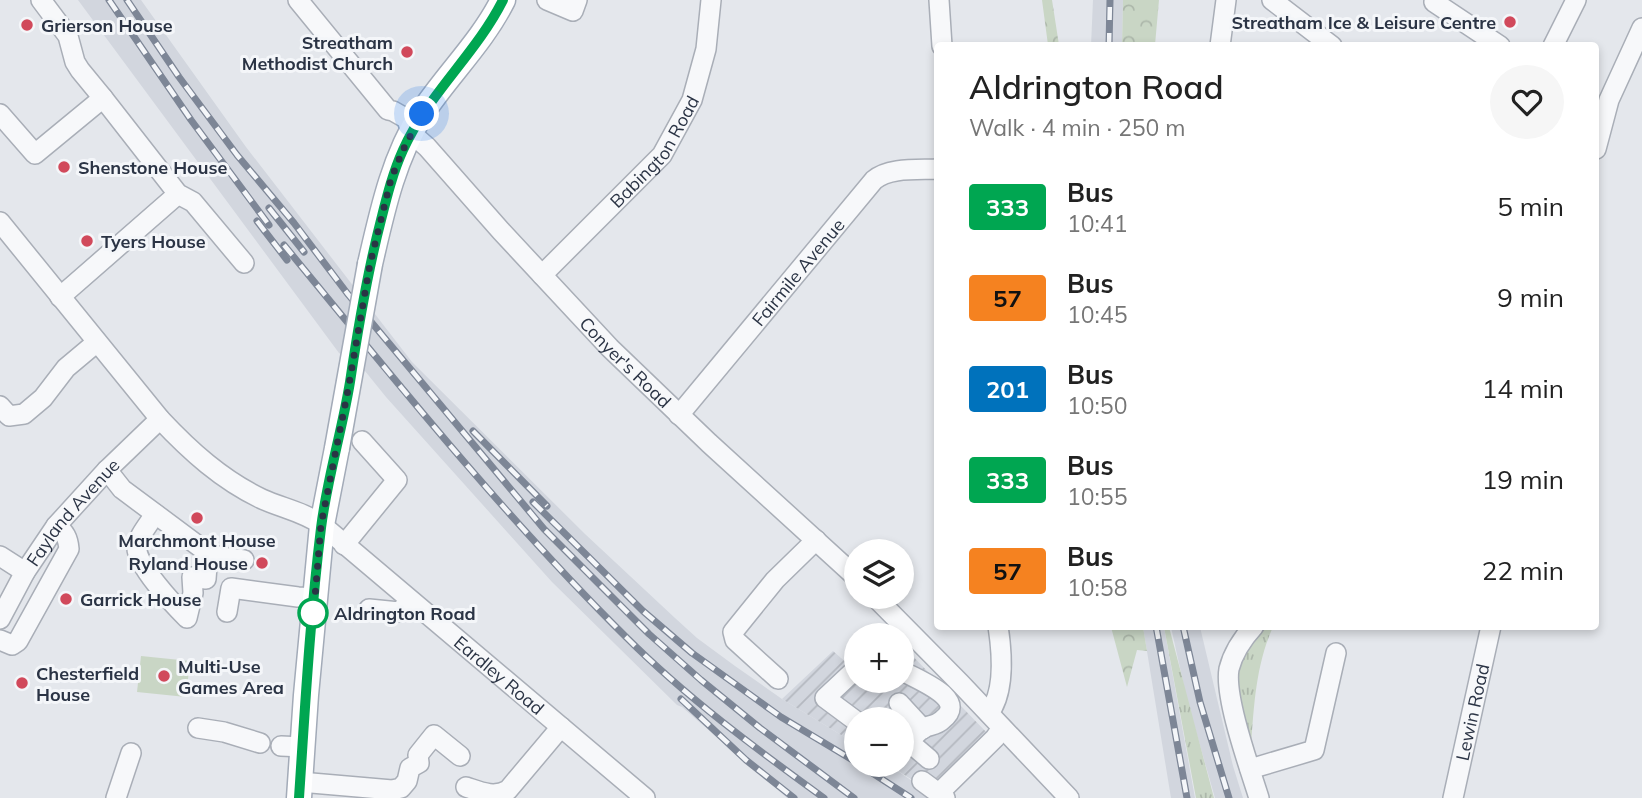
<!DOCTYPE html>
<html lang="en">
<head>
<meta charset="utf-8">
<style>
	:root { --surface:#fff; --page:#f6f6f6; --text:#222; --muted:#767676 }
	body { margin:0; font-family:Mulish,sans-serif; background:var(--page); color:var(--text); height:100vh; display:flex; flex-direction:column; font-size:26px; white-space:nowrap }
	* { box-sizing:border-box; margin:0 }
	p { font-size:23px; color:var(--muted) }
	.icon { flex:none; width:38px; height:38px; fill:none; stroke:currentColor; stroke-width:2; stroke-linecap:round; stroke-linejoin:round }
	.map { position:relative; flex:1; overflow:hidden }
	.details { position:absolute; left:934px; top:42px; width:665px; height:588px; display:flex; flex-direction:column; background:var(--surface); border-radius:7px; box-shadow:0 4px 10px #0003 }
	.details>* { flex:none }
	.badge { padding:0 14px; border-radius:5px; font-size:24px; line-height:46px }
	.buttons { position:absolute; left:844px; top:539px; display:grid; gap:14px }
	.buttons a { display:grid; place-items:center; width:70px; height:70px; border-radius:50%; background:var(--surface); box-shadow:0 4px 10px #0003; font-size:35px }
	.you { position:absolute; width:35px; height:35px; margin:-18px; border:5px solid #fff; border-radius:50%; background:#1a73e8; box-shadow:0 0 0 10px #1a73e833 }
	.map>.badge { position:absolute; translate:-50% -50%; box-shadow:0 0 0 4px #fff }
	.round { display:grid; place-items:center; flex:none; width:74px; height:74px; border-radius:37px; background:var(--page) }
	.head { display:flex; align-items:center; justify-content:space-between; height:119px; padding:0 35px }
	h1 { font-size:33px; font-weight:600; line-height:52px }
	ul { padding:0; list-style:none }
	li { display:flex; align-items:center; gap:21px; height:91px; padding:0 35px }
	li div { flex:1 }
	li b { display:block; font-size:26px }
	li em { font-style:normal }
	li .badge { min-width:77px; font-weight:700; text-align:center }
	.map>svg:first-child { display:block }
	.built { fill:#d2d6de }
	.industrial { fill:url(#industrial-furrows) }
	.grass { fill:url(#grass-tufts) }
	.forest { fill:url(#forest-crowns) }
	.park { fill:#c9d6c5 }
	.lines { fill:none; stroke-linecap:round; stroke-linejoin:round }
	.minor-casing { stroke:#a9aeb7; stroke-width:22 }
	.major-casing { stroke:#a3abb8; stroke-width:27 }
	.minor { stroke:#f7f8fa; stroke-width:19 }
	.major { stroke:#fff; stroke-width:24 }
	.rail-casing { stroke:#7d8696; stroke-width:7 }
	.rail { stroke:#f4f6f9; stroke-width:4.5; stroke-dasharray:13; stroke-linecap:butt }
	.major-bridge-casing { stroke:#a3abb8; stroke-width:27; stroke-linecap:butt }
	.major-bridge { stroke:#fff; stroke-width:24 }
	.line-casing { stroke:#fff; stroke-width:16 }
	.line { stroke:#00a651; stroke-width:10 }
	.walk { stroke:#2b3445; stroke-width:7; stroke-dasharray:0 12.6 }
	.poi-dot { fill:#d1495b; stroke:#f4f6f9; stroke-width:2.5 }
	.stop-dot { fill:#fff; stroke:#00a651; stroke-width:3.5 }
	.labels { text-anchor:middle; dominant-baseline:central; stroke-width:6; stroke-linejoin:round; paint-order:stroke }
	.poi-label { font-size:18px; font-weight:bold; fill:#2b3445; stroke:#f4f6f9; text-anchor:start }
	.street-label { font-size:18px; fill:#2b3445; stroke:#f4f6f9 }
	.stop-label { font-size:18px; font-weight:bold; fill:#2b3445; stroke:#f4f6f9; text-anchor:start }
</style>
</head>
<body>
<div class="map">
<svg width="1642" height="798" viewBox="0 0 1642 798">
	<defs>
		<pattern id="industrial-furrows" width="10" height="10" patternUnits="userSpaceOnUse" patternTransform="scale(1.75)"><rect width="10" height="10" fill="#d2d6de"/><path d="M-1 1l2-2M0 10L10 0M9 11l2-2" fill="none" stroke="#b4b8c0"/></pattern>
		<pattern id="grass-tufts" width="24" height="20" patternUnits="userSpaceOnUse" patternTransform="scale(1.75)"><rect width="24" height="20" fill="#c9d6c5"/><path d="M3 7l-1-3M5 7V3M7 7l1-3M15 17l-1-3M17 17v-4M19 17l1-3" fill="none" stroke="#adb8ab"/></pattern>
		<pattern id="forest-crowns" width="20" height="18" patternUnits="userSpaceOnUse" patternTransform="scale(1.75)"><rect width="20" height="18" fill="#c9d6c5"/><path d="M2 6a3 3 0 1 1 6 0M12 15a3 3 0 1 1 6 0" fill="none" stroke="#adb8ab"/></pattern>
	</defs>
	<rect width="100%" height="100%" fill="#e4e7ec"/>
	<!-- built -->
	<path class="built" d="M78 0H141L246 147 412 362 585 534 675 618 697 638 735 666 782 699 856 744V765H889L937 798H787L682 707 677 705 552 582 386 397 365 371 339 353Z
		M1093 0H1123L1122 45 1091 46Z
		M1143 627H1164L1195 798H1171Z
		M1171 627H1200L1233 766 1243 798H1215L1187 700Z"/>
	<!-- industrial -->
	<path class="industrial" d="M901 644 990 736 946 782 917 783 889 765H901V719H856V744L782 699 833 651 849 665 856 659V681H901Z"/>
	<!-- grass -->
	<path class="grass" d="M1164 627H1169L1214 798H1196Z
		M1264 627H1273C1256 664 1254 705 1251 746L1234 671Z"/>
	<!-- forest -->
	<path class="forest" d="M1042 0H1052L1059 45H1048Z
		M1123 0H1159L1155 45H1122Z
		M1111 627H1143L1147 651 1137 650 1127 687Z"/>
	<!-- park -->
	<path class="park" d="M141 656 190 661 186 697 137 692Z"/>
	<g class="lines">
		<defs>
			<g id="minor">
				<path id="s1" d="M298 0 388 110 393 111 407 119 411 133 427 147 501 231 610 348 709 443 856 577"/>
				<path d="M547 0 573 11 577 0"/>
				<path d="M939 0 942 46"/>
				<path d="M1272 0 1332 46"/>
				<path d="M1434 2 1500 46"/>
				<path d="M1220 46 1226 0"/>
				<path d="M1553 46 1576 0"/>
				<path d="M103 98 178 194 193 202 244 263"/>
				<path d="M0 114 35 154 103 98 80 70 75 62 68 36 41 0"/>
				<path d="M1596 149 1609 100 1642 28"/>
				<path id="s2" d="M0 222 160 419C190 451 222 480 262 499 282 508 304 512 322 525L645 798"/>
				<path id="s3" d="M542 275 662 155 692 100 706 49 711 0"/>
				<path d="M60 297 178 194"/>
				<path d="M0 406 9 416 24 414 43 398 66 368 97 342"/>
				<path id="s4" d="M679 415 874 180C889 167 918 170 938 169"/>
				<path d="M107 470 122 489 208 553 221 557 244 560"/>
				<path d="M155 514C149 524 138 536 137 547 135 564 175 606 187 618L193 593 192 577 206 579 208 553"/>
				<path d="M344 545 397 480 362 441"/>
				<path d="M0 556 25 572"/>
				<path d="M875 597 960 683 1069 798"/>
				<path d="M369 609 399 612 411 601"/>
				<path d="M227 612 231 588 298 597 315 598"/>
				<path id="s5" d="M0 619 25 572 56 526 107 470 160 419"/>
				<path d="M1254 626C1243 638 1233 653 1229 669 1224 697 1250 769 1259 798"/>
				<path d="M0 640 12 645 18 641 69 549C68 538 65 532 56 526"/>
				<path d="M856 669 825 698 856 721"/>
				<path d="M901 670C914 679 971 698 942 720 936 726 928 725 922 729 916 733 911 740 906 745H901"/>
				<path d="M778 679 735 640 733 632 775 580 816 540"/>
				<path d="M899 703 923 729"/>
				<path d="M989 713C1005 692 1002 652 998 626"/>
				<path d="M198 728 224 732 260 743"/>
				<path d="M909 742 929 759"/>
				<path d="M281 746 303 747"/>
				<path d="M1250 769 1314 750 1336 653"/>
				<path d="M922 781 945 798"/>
				<path d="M300 782 392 790 401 788 407 781 410 768 419 763 418 755 434 735 460 756"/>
				<path d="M466 787C481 792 494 798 508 790L561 727"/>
				<path d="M939 793 995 738 1002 728"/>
				<path d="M116 798 131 753"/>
				<path id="s6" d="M1453 798 1491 626"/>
			</g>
			<path id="major" d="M370 264C382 212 393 159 422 113 448 74 482 42 503 0
				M299 798 306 695 322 525 337 448"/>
		</defs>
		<!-- minor casing -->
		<use href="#minor" class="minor-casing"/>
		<!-- major casing -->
		<use href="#major" class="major-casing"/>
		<!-- minor -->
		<use href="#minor" class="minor"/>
		<!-- major -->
		<use href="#major" class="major"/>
		<defs>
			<path id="rail" d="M109 0 191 120 269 225
				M127 0 179 77 237 155 294 223 347 293 544 529 649 634 701 680 760 728 854 798
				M1109 46 1110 0
				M269 208 304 252
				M257 221 287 260
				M284 245C394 379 503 515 626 637 686 697 755 748 824 798
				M473 431 547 506
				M533 502 643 611 692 653 781 717 856 762
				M1156 626 1187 798
				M1183 626 1200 702 1229 798
				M681 699 746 760 794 798
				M860 765 911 798"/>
		</defs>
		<!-- rail casing -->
		<use href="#rail" class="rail-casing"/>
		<!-- rail -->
		<use href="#rail" class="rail"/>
		<defs>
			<path id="major-bridge" d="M337 448 370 264"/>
		</defs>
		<!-- major-bridge casing -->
		<use href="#major-bridge" class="major-bridge-casing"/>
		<!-- major-bridge -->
		<use href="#major-bridge" class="major-bridge"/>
	</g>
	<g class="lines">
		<defs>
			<path id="line" d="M299 798C305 708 310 618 321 528 327 479 342 431 350 382 358 328 367 274 381 220 387 196 393 172 403 150 428 94 476 54 503 0"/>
		</defs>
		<!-- line casing -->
		<use href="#line" class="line-casing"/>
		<!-- line -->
		<use href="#line" class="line"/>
		<!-- walk -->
		<path class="walk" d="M313 613V621L321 525 348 390 370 264 391 179 403 150 422 114"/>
	</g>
	<!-- markers -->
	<g class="poi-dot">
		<circle cx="1510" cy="22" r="7"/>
		<circle cx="27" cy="25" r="7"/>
		<circle cx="407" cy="52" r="7"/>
		<circle cx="64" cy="167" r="7"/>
		<circle cx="87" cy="241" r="7"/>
		<circle cx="197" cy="518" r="7"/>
		<circle cx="262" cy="563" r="7"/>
		<circle cx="66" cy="599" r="7"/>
		<circle cx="164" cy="676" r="7"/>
		<circle cx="22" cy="683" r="7"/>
	</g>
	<circle class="stop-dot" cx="313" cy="613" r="14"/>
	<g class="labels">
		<!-- poi labels -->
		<g class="poi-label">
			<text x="1496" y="22" text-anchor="end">Streatham Ice &amp; Leisure Centre</text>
			<text x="41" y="25">Grierson House</text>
			<text x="393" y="42" text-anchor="end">Streatham<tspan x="393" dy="21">Methodist Church</tspan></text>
			<text x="78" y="167">Shenstone House</text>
			<text x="101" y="241">Tyers House</text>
			<text x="197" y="540" text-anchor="middle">Marchmont House</text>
			<text x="248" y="563" text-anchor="end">Ryland House</text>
			<text x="80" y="599">Garrick House</text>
			<text x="178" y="666">Multi-Use<tspan x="178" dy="21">Games Area</tspan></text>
			<text x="36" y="673">Chesterfield<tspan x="36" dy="21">House</tspan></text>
		</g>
		<!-- street labels -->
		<g class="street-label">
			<text stroke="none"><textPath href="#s3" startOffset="168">Babington Road</textPath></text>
			<text stroke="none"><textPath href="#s4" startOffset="186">Fairmile Avenue</textPath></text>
			<text stroke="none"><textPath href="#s1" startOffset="492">Conyer's Road</textPath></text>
			<text stroke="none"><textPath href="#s5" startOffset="130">Fayland Avenue</textPath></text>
			<text stroke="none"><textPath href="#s2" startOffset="682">Eardley Road</textPath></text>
			<text stroke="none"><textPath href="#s6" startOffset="88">Lewin Road</textPath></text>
		</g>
		<!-- stop labels -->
		<g class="stop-label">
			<text x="334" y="613">Aldrington Road</text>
		</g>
	</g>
</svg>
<div class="buttons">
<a><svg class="icon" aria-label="layers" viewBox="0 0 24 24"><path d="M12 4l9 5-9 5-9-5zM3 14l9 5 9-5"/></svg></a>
<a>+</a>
<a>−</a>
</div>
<div class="you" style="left:422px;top:114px"></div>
<section class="details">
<div class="head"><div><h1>Aldrington Road</h1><p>Walk · 4 min · 250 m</p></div><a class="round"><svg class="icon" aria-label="heart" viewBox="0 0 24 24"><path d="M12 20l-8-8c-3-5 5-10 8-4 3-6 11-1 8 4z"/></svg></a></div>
<ul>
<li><span class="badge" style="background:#00a651;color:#fff">333</span><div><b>Bus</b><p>10:41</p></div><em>5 min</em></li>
<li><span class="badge" style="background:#f58220;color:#111">57</span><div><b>Bus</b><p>10:45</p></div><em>9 min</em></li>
<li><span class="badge" style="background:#0072bc;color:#fff">201</span><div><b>Bus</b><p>10:50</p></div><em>14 min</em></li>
<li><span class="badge" style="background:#00a651;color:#fff">333</span><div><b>Bus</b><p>10:55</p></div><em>19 min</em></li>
<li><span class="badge" style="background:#f58220;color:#111">57</span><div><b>Bus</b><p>10:58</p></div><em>22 min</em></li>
</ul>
</section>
</div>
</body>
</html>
